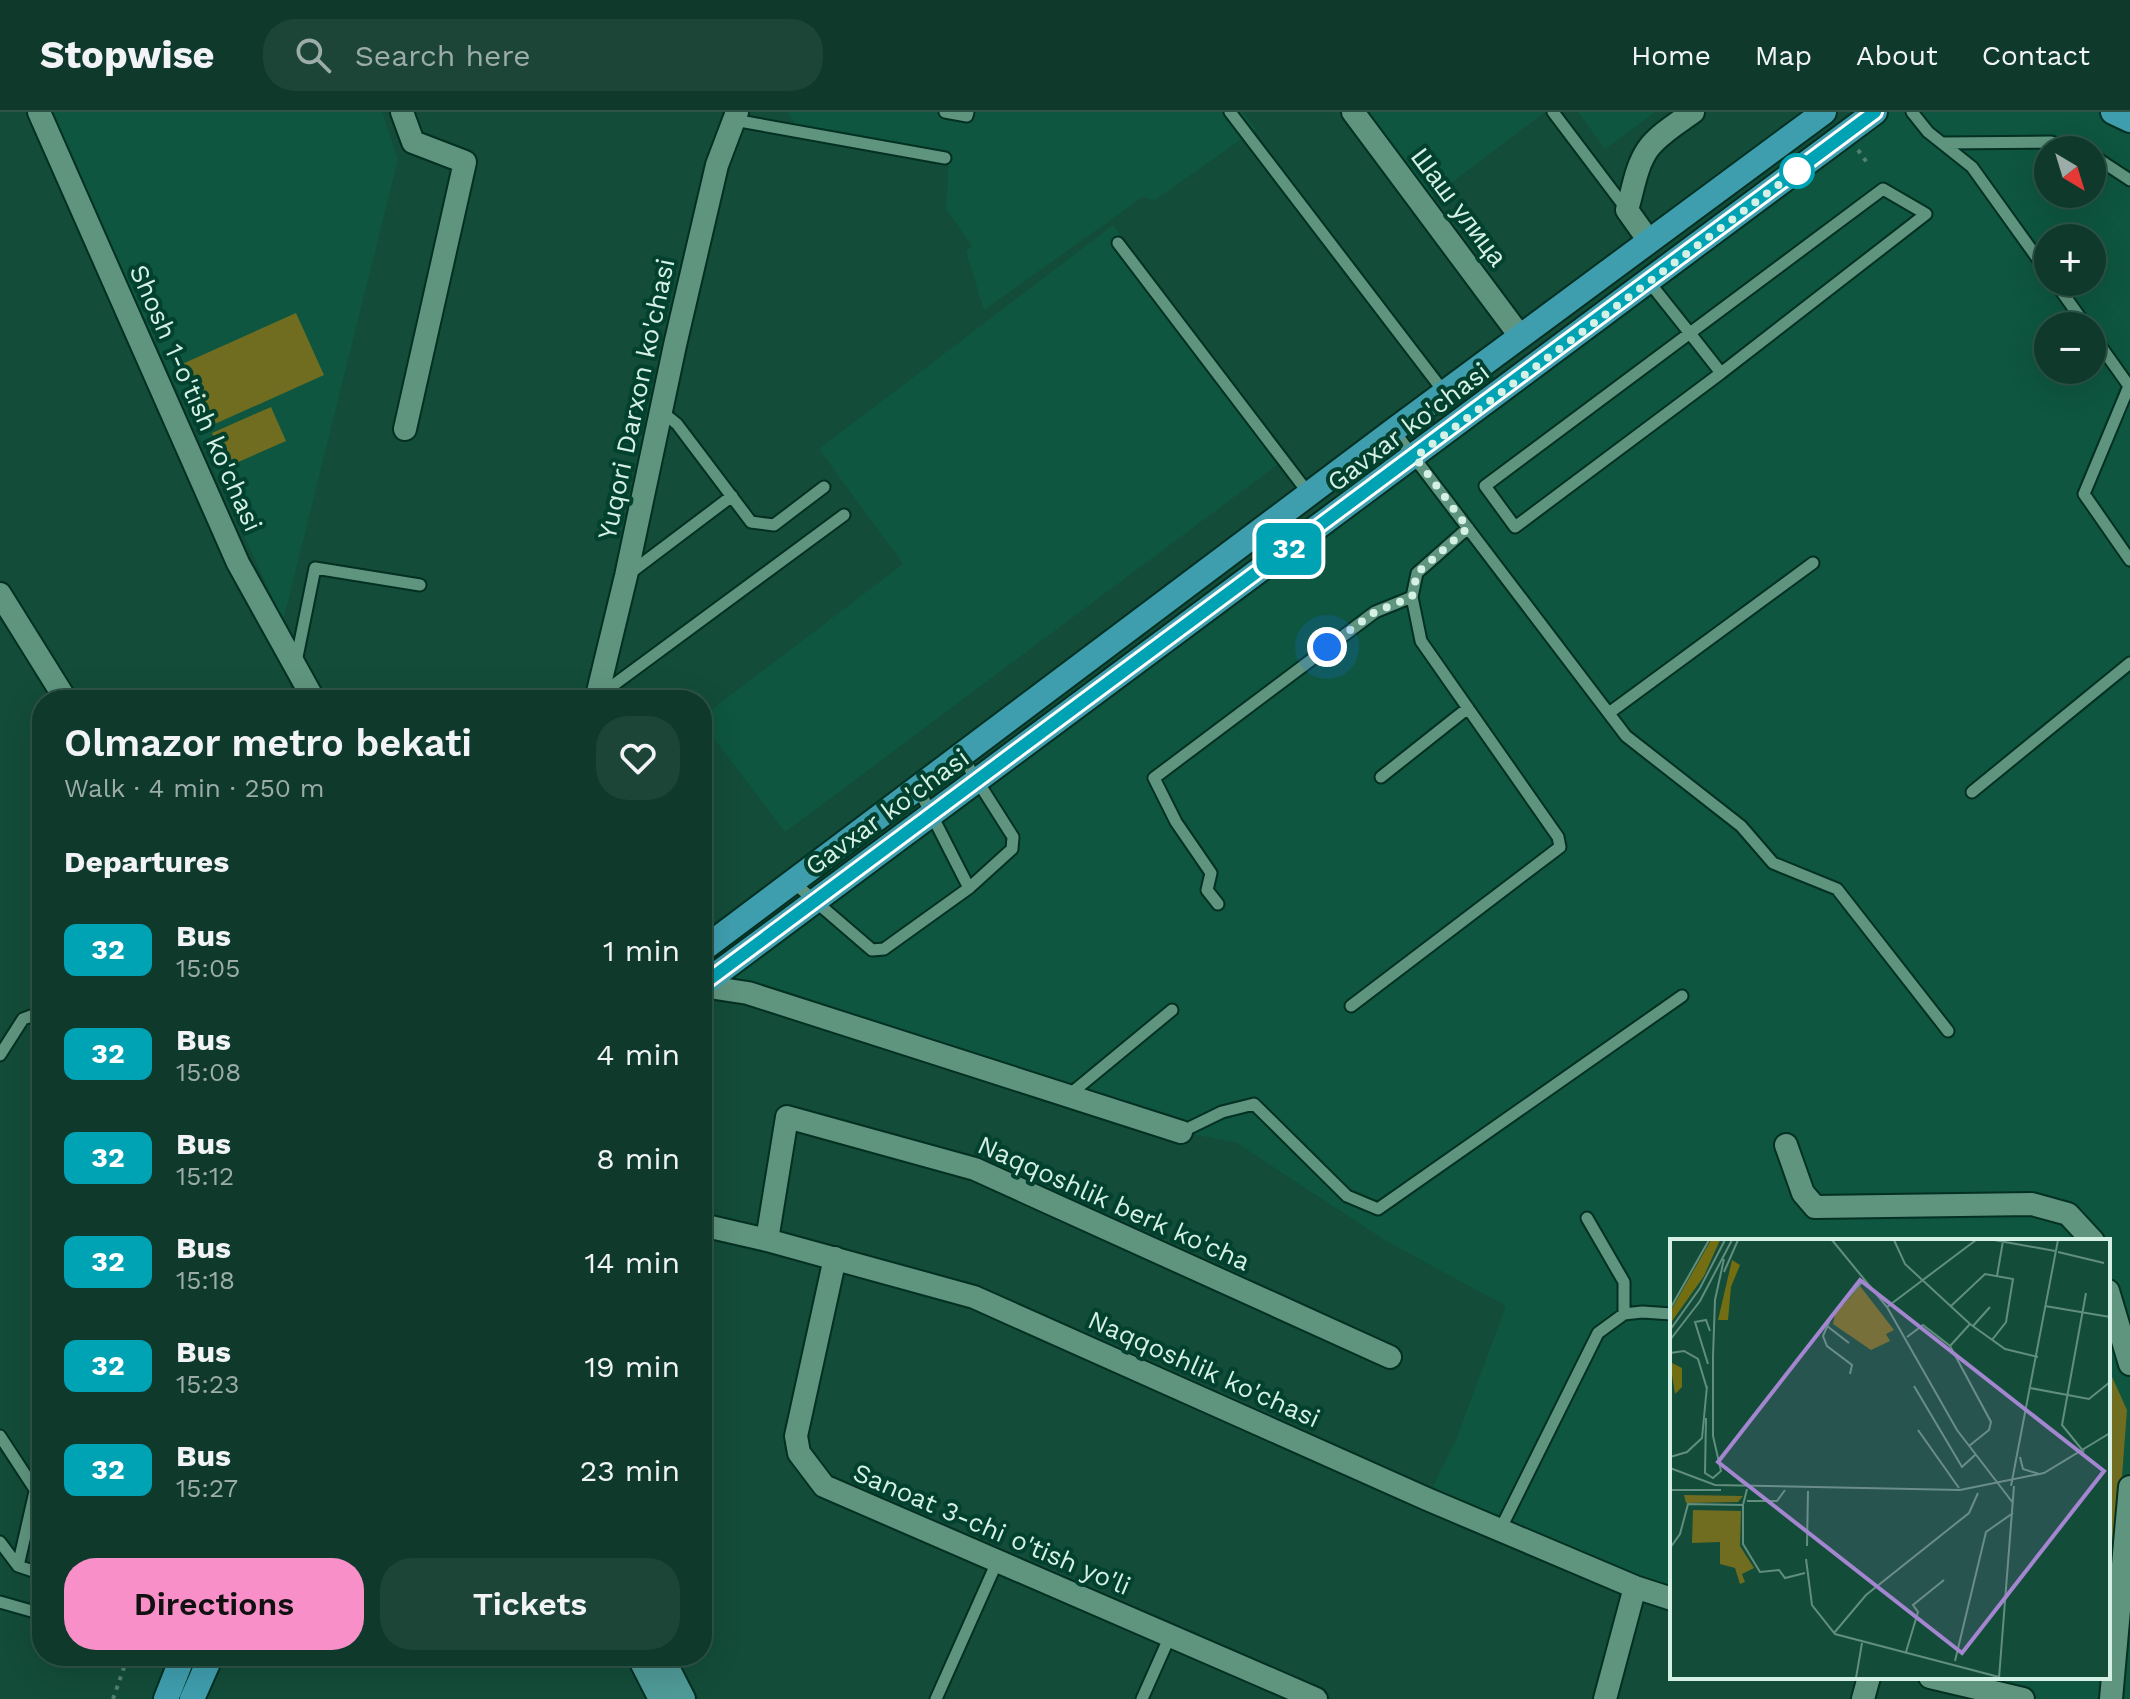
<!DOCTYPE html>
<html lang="en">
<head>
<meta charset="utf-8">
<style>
	:root { --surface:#0e392b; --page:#1c4437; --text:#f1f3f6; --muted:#9baca9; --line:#2e5347; --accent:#f98fc9 }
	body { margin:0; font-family:"Work Sans",sans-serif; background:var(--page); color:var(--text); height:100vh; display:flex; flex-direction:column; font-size:30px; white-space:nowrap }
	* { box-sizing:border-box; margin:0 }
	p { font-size:26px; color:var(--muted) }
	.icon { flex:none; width:44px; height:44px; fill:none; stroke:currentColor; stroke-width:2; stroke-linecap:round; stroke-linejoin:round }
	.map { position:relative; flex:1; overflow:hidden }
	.details { position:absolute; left:32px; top:578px; width:680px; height:976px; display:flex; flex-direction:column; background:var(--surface); border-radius:32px; box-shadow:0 8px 32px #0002,0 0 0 2px var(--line) }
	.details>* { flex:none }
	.badge { padding:0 16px; border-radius:12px; font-size:28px; line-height:52px }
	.needle { width:52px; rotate:142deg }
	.tools { position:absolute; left:2034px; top:24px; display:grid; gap:16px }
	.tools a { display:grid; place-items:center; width:72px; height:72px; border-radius:50%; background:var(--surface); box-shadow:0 8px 32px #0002,0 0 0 2px var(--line); font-size:40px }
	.you { position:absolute; width:40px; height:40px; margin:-20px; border:6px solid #fff; border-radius:50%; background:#1a73e8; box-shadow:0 0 0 12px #1a73e833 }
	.map>.badge { position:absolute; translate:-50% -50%; box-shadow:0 0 0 4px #fff }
	h2 { padding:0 32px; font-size:30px; line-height:72px }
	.round { display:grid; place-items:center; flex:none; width:84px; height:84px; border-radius:32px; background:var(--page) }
	.head { display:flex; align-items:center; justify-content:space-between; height:136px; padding:0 32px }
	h1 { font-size:38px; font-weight:600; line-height:60px }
	.button { display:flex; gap:16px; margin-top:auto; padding:16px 32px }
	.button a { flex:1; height:92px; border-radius:32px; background:var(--accent); color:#111; font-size:32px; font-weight:600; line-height:92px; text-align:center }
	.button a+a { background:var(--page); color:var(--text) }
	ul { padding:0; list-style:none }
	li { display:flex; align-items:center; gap:24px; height:104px; padding:0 32px }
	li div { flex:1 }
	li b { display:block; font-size:30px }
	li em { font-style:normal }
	li .badge { min-width:88px; font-weight:700; text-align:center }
	header { display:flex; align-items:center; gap:48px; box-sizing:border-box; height:112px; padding:0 40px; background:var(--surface); border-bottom:2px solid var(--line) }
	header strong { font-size:38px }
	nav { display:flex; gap:44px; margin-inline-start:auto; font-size:28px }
	.search { width:560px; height:72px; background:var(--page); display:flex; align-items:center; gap:20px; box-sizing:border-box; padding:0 28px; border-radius:32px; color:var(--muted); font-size:30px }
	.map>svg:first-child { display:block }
	.built { fill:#0e5640; fill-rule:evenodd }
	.green { fill:#706d21 }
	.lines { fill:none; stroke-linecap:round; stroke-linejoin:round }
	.lane-casing { stroke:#033022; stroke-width:15 }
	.street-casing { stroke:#033022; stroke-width:26 }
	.secondary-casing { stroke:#033022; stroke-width:28 }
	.primary-casing { stroke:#033022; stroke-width:28 }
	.path { stroke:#528171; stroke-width:4; stroke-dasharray:4 6; stroke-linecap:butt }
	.lane { stroke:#5f957f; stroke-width:11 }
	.street { stroke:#5f957f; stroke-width:22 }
	.secondary { stroke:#4f9a97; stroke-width:24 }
	.primary { stroke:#3f9eae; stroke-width:24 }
	.line-casing { stroke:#fff; stroke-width:18 }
	.line { stroke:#00a3b4; stroke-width:12 }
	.walk { stroke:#d5f1e5; stroke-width:8; stroke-dasharray:0 14.4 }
	.stop-dot { fill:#fff; stroke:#00a3b4; stroke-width:4 }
	.labels { text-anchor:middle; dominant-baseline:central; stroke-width:8; stroke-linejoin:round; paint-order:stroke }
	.street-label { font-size:26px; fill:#d5f1e5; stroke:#03412f }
	.inset-road { fill:none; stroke:#618e7e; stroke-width:2 }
	.view { fill:#a485d0; fill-opacity:0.15; stroke:#a485d0; stroke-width:4 }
	.inset-edge { fill:none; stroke:#d5f1e5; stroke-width:4 }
</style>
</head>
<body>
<header>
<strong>Stopwise</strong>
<div class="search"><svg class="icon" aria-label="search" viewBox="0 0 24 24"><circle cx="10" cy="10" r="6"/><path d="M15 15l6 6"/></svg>Search here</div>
<nav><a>Home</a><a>Map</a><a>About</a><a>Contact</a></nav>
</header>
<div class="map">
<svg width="2130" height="1587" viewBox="0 0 2130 1587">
	<rect width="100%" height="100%" fill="#134c39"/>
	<!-- built -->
	<path class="built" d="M50 0H382L398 48 283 509Z
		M788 0H1243L1256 17 1155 88 1143 85 984 198 966 139 972 134 946 97 949 44 798 16Z
		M1364 0H1545L1430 87Z
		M1578 0H1655L1605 37Z
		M1877 0H2113L2130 8V1587H2023L1930 1565H2108V1129H1672V1487L1427 1387 1457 1325 1506 1194 1386 1129 1237 1031 1181 1020 702 873ZM2048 38H2092V82H2048ZM2048 126H2092V170H2048ZM2048 214H2092V258H2048Z
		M1113 113 1285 347 785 720 702 611V605L903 452 819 337Z"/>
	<!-- green -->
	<path class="green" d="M296 201 324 263 208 315 180 253Z
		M271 295 286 329 227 355 212 321Z
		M2108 1256 2127 1298 2108 1549Z"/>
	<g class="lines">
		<defs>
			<path id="lane" d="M945 0 967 4 968 0
				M1230 0 1444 280
				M1553 0 1627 98
				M1912 0 1928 20 1972 55 2048 161
				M734 8 945 46
				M1943 31 2051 30 2076 38
				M2092 43 2130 68
				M1118 131 1309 382
				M1649 170C1673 200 1697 230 1721 261L1515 415 1485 374 1883 77 1926 102 1721 261
				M2055 170 2086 214
				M2092 222 2129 274 2084 382 2130 448
				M661 299 677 312 751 410 774 413 824 375
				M1394 319 1626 624 1741 714 1773 751 1837 777 1948 919
				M630 461 732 384
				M296 550 315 456 420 473
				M600 583 844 403
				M1609 601 1813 451
				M1381 665 1468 596
				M918 676 969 776
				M1972 680 2130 551
				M793 770 872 838 884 837 969 776 1012 737 1013 725 961 643
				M1218 792 1207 778 1211 761 1176 710 1154 666 1375 500 1412 485
				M1351 894 1560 735 1558 725 1421 529 1412 485 1417 461 1468 416
				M0 943 23 907 42 900
				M1069 983 1172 898
				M1181 1020 1222 1000 1254 992 1347 1084 1378 1097 1682 884
				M1624 1202 1642 1200 1672 1202
				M0 1324 34 1376
				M1500 1418 1598 1221 1624 1202V1170L1587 1106
				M0 1430 18 1454 42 1462
				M18 1454 42 1349
				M0 1490 42 1502
				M936 1587 997 1450
				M1142 1587 1170 1524"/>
			<path id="street" d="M39 0 238 451 314 588
				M402 0 413 30 465 50 405 317
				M1353 0 1520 224
				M1649 129 1627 98C1633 78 1636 54 1648 37 1659 22 1678 11 1693 0
				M0 482 66 588
				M596 588 626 464 675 233 717 53 737 0
				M702 874 748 881 1181 1020
				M1786 1033 1803 1081 1815 1095 2032 1092 2068 1102 2093 1129
				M702 1113 767 1128 974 1185 1427 1387 1635 1475 1672 1487
				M767 1128 787 1005 975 1057 1390 1245
				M835 1146 796 1324 799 1341 824 1374 1316 1587
				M2108 1179 2130 1252
				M1930 1565 2023 1587
				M1605 1587 1635 1475
				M1863 1587 1869 1565
				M2111 1587 2130 1375"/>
			<path id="secondary" d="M639 1544 661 1587
				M661 1544 683 1587"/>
			<path id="primary" d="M2113 0 2130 8
				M702 838 1394 318 1824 0
				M702 873 1875 0
				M166 1587 183 1544
				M192 1587 211 1544"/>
		</defs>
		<!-- lane casing -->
		<use href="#lane" class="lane-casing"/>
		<!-- street casing -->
		<use href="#street" class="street-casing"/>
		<!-- secondary casing -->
		<use href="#secondary" class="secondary-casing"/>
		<!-- primary casing -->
		<use href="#primary" class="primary-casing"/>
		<!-- path -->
		<path class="path" d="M1858 38 1868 52
			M113 1587 128 1544"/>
		<!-- lane -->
		<use href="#lane" class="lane"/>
		<!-- street -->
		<use href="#street" class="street"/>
		<!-- secondary -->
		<use href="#secondary" class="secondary"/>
		<!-- primary -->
		<use href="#primary" class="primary"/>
	</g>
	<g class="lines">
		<defs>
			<path id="line" d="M702 873 1875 0"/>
		</defs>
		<!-- line casing -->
		<use href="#line" class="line-casing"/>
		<!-- line -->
		<use href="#line" class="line"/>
		<!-- walk -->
		<path class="walk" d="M1327 535 1375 500 1412 485 1417 461 1468 416 1415 345 1797 59"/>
	</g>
	<!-- markers -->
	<circle class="stop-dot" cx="1797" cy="59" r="16"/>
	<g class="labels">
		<!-- street labels -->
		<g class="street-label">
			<text transform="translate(1459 95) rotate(53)">Шаш улица</text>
			<text transform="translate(196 286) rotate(66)">Shosh 1-o'tish ko'chasi</text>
			<text transform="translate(636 287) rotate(-78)">Yuqori Darxon ko'chasi</text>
			<text transform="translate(1408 315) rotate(-37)">Gavxar ko'chasi</text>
			<text transform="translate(887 700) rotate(-36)">Gavxar ko'chasi</text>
			<text transform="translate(1114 1091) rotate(24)">Naqqoshlik berk ko'cha</text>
			<text transform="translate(1204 1257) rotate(24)">Naqqoshlik ko'chasi</text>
			<text transform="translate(992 1417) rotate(23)">Sanoat 3-chi o'tish yo'li</text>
		</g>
	</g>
	<!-- overview -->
	<g transform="translate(1670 1127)">
		<rect width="440" height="440" fill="#134c39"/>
		<path d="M190 47 224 91 216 95 220 102 201 111 163 85 165 75ZM14 256 73 257 68 263 16 264ZM23 271 71 272 70 307 84 329 72 335 75 343 70 345 65 329 50 325V303L22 304Z" fill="#706d21"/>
		<path d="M41 1H50L34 37 0 85V73ZM62 21 70 26 61 48 58 81H48ZM0 123 12 129V148L5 155Z" fill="#726e11"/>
		<path class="inset-road" d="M162 1 217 68 287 191 343 264M224 1 235 25 300 85 335 110 368 118M324 1 385 12M388 13 434 24M54 33 68 1M327 37 333 2M375 67 440 78M217 68 306 1M280 68 315 35 343 40 336 83 322 101M0 70 39 1M157 87 179 104M303 87 320 68M0 91 30 49 55 1M237 98 253 86 280 107 321 183 319 191 299 207M0 101 30 62 62 1M280 107 300 85M0 114 14 112 28 120 37 150M38 125 25 83 36 81 40 92M180 135 182 126 157 107 153 97 162 76 194 41M244 147 292 228 305 216M360 149 419 160 440 143M36 179 35 234 43 239 51 232 43 197V117L45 61 54 20M248 191 289 249M414 213 392 186 416 54M0 218 17 213 32 199 37 147M350 218 353 230 369 235M50 225 73 244M0 229 45 246 290 251 374 234 440 194M341 247 388 1M0 251H51M77 262H107L115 251M73 266V305L90 333 109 331 115 339 135 334M137 307 138 252M0 309 10 295 18 265 73 266 77 250M136 320 142 366 165 395 329 438M164 394 196 356 299 274 308 254M236 413 248 373 243 366 274 341M285 422 316 293 343 274M186 439 192 404M329 439 344 247"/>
		<path class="view" d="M190 41 434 232 292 414 48 223Z"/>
		<rect width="440" height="440" class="inset-edge"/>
	</g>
</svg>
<div class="tools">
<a><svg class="needle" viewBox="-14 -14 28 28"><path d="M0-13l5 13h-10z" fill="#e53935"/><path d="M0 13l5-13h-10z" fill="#9baca9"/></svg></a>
<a>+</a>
<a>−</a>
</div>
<div class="you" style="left:1327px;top:535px"></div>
<b class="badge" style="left:1289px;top:437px;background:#00a3b4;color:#fff">32</b>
<section class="details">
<div class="head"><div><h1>Olmazor metro bekati</h1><p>Walk · 4 min · 250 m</p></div><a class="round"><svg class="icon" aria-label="heart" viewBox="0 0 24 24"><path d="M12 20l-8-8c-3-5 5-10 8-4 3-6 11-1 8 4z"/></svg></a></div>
<h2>Departures</h2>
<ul>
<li><span class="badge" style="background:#00a3b4;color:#fff">32</span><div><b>Bus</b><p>15:05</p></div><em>1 min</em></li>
<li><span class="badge" style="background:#00a3b4;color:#fff">32</span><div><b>Bus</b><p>15:08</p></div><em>4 min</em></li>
<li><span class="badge" style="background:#00a3b4;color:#fff">32</span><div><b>Bus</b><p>15:12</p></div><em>8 min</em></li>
<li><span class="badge" style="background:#00a3b4;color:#fff">32</span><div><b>Bus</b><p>15:18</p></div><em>14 min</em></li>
<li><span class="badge" style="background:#00a3b4;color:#fff">32</span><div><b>Bus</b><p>15:23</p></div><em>19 min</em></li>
<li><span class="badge" style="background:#00a3b4;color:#fff">32</span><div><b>Bus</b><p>15:27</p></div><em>23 min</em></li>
</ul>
<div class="button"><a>Directions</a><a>Tickets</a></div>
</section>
</div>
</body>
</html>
